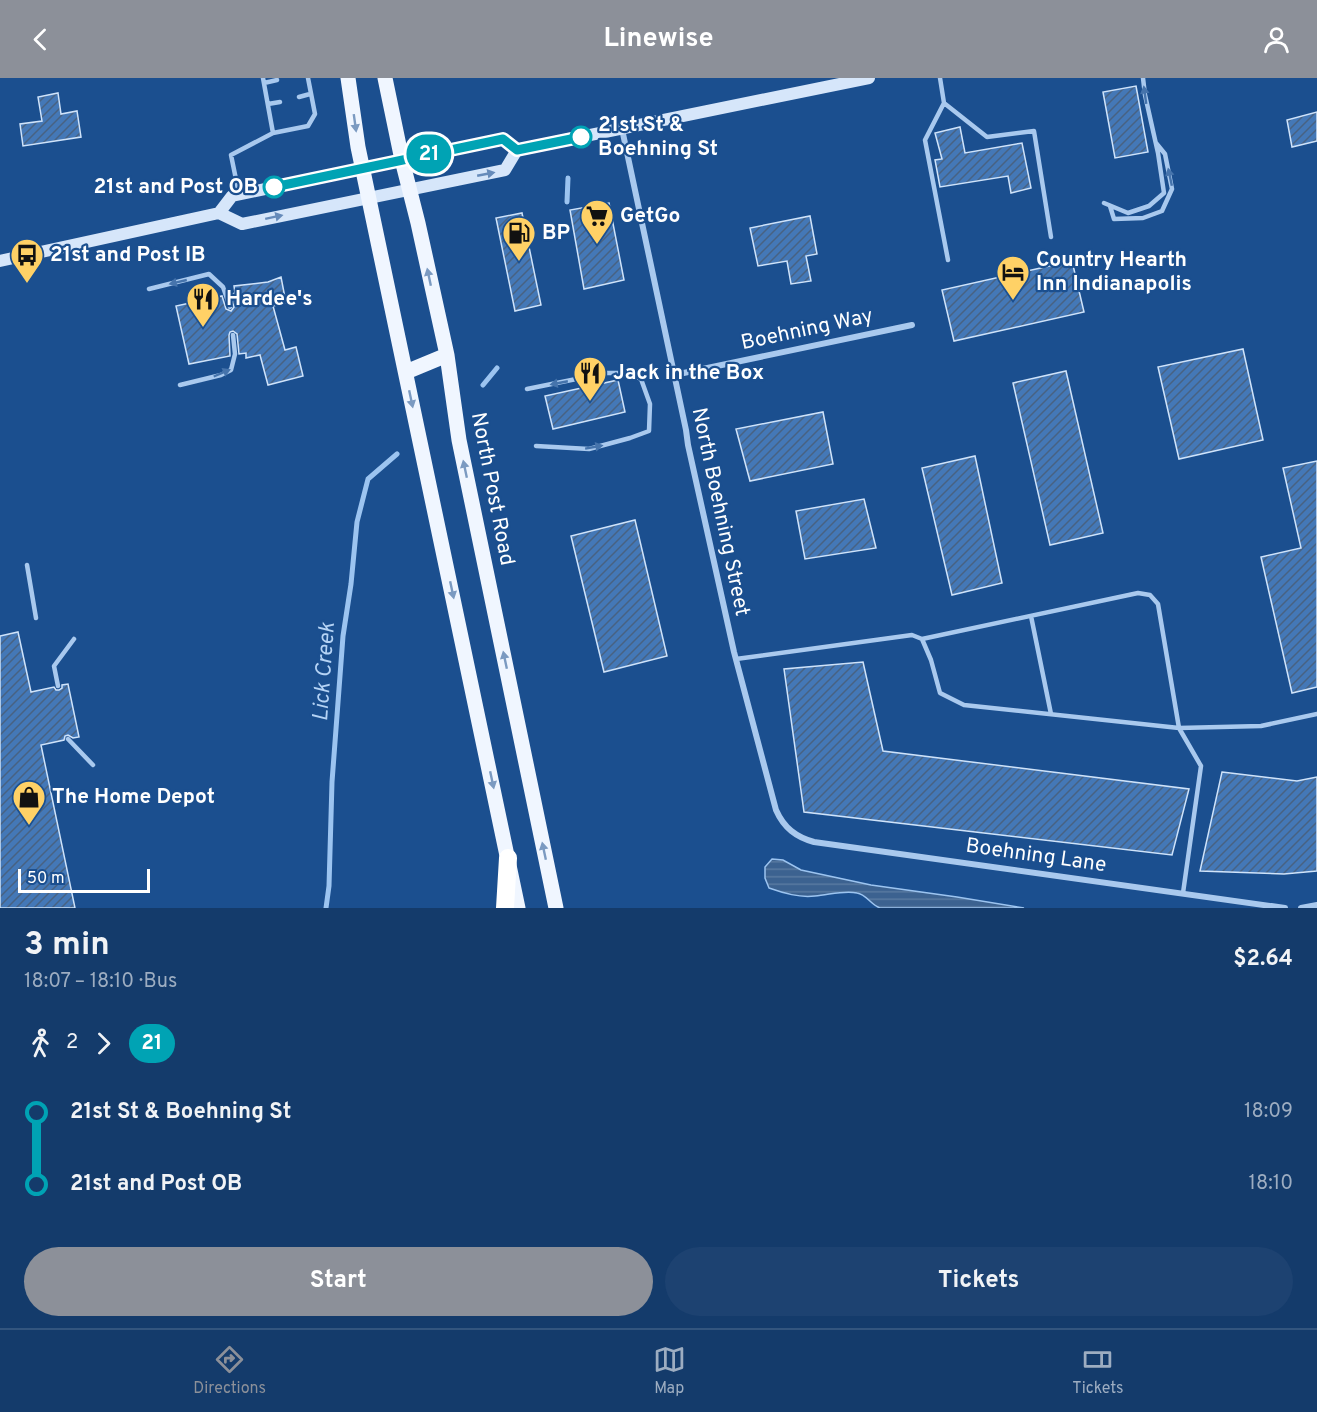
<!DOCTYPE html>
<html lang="en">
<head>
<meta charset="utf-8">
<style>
	:root { --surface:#143b6b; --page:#1d4271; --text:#f1f3f6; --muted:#9dadc1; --line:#33557e; --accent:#8c9099 }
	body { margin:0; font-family:Overpass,sans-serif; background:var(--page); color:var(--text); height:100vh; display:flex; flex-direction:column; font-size:22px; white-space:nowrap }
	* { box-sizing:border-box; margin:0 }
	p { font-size:20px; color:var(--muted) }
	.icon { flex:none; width:33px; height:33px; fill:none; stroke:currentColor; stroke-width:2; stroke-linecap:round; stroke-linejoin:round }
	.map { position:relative; height:830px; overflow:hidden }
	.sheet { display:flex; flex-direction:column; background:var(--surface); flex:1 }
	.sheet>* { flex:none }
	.badge { padding:0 12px; border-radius:20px; font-size:21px; line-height:39px }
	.scale { position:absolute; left:18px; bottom:15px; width:132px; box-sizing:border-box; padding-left:6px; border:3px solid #fff; border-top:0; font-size:16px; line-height:21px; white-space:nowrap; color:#fff; -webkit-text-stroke:4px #1b4f8f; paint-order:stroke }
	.map>.badge { position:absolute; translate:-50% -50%; box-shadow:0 0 0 3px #fff }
	.legs { display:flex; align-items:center; gap:9px; height:66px; padding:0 24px; font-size:20px }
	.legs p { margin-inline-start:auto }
	.summary { display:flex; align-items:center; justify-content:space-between; height:102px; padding:0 24px }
	h1 { font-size:33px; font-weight:700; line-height:45px }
	.button { display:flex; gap:12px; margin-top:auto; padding:12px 24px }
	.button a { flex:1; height:69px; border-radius:36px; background:var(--accent); color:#fff; font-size:24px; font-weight:700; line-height:69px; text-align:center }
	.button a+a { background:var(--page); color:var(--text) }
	ul { padding:0 24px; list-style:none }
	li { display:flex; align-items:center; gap:21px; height:72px; font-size:22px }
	li i { display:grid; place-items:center; width:9px; height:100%; margin:0 8px; background:currentColor }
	li i::after { content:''; width:15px; height:15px; margin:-8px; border:4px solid; border-radius:50%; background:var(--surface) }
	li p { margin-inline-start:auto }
	li:first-child i { background:linear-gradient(#0000 50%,currentColor 0) }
	li:last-child i { background:linear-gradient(currentColor 50%,#0000 0) }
	header { display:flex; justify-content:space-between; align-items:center; height:78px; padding:0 24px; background:var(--accent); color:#fff; font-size:27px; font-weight:700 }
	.dock { display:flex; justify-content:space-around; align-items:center; height:84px; border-top:2px solid var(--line); background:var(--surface); font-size:16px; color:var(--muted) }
	.dock a { display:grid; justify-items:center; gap:3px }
	.dock .current { color:var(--accent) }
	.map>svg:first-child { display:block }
	.water { fill:url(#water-rules); stroke:#9cc4f0; stroke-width:1.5 }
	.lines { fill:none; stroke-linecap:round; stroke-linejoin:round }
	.stream { stroke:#9cc4f0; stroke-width:5 }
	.building { fill:url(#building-hatch); stroke:#cfe3fa; stroke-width:1.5 }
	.service { stroke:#a9c9ee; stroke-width:4.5 }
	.minor { stroke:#a9c9ee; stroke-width:6 }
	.secondary { stroke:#d6e6fa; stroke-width:12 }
	.primary { stroke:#f0f6ff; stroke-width:15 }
	.motorway { stroke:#fff; stroke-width:18 }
	.oneway { fill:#4674ac }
	.oneway2 { fill:#7b9ac1 }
	.oneway3 { fill:#668bba }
	.line-1-casing { stroke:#fff; stroke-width:14 }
	.line-1 { stroke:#00a3b4; stroke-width:9 }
	.stop-1-dot { fill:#fff; stroke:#00a3b4; stroke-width:3 }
	.labels { text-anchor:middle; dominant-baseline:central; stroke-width:4.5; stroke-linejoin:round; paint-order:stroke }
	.stop-label { font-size:21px; font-weight:bold; fill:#fff; stroke:#1b4f8f; text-anchor:start }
	.poi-label { font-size:21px; font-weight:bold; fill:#fff; stroke:#1b4f8f; text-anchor:start }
	.street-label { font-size:21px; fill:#fff; stroke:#1b4f8f }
	.water-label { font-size:22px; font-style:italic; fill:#b5d3f5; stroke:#1b4f8f }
</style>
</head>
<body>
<header><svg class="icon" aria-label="back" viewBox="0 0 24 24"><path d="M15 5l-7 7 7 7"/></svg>Linewise<svg class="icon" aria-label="person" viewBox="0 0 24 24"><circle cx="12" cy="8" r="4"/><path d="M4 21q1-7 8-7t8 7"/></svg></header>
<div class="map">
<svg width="1317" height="830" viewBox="0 0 1317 830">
	<defs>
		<pattern id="water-rules" width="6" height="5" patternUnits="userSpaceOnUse" patternTransform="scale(1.5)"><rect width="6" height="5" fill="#3c6290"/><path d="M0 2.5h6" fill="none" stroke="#597aa1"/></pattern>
		<pattern id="building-hatch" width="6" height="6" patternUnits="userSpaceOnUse" patternTransform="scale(1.5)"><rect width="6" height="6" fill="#4478b7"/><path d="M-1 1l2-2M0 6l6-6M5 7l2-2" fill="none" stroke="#486282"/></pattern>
	</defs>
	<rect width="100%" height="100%" fill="#1b4f8f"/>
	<!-- water -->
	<path class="water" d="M772 781 783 782 801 792 871 807 957 819 1024 830H880C871 827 866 816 857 815 844 812 829 817 815 818 799 820 784 815 769 810L765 800V789Z"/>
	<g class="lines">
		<!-- stream -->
		<path class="stream" d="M567 124 568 100
			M483 307 497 290
			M326 830 329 808 332 704 343 558 351 506 357 444 368 401 397 376"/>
	</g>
	<!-- building -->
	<path class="building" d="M1136 8 1148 74 1115 80 1103 14Z
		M58 15 61 36 77 33 81 59 23 68 20 46 42 43 38 19Z
		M1317 34V63L1292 69 1287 42Z
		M960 49 965 75 1022 65 1031 110 1011 115 1008 98 940 109 935 82 942 81 935 55Z
		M609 125 624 202 584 211 570 132Z
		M522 135 541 227 515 233 496 140Z
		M810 138 817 176 806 178 811 203 791 206 787 183 758 188 750 150Z
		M1072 183 1084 234 954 263 942 212Z
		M281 199 286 225 273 228 285 272 296 269 303 298 268 307 260 277 246 280V275L239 276 237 256 233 253 230 254 229 257 230 278 189 286 176 228 222 218 226 231 231 233 234 229 230 217 235 215 234 208 268 204Z
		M1243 271 1263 362 1179 381 1158 289Z
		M1066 293 1103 455 1050 467 1013 305Z
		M618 302 625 334 553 351 545 318Z
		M823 334 833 386 750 403 736 351Z
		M975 378 1002 505 952 517 922 390Z
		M1317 383V609L1292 615 1261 479 1301 470 1283 390Z
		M864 421 876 470 805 481 796 433Z
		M635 442 667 578 604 594 571 458Z
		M18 554 31 614 54 609 56 612H59L62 610V607L68 606 79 659 73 660 68 657 65 658 64 662 41 667 75 830H0V558Z
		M863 584 883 673 1189 711 1172 777 804 734 784 591Z
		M1222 694 1297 703 1317 699V793L1284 796 1200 793Z"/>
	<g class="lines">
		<!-- service -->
		<path class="service" d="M263 0 273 55 308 48 315 36 308 0
			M940 0 944 25 925 62 948 182
			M264 5 277 2
			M299 19 310 16
			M944 25 987 59 1034 53 1051 159
			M268 26 280 24
			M239 116 231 77 273 55
			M1104 125 1128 135 1149 128 1164 115 1158 75 1145 17 1143 0
			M1110 128 1114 141 1143 140 1162 133 1172 111 1165 76 1156 65
			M149 211 209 196 223 209 230 229
			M180 307 221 297 231 292 235 276 233 257
			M527 311 606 295H627L641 301 650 326 649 353 630 360 589 371 536 368
			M27 487 36 540
			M1031 538 1051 636
			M922 561 1138 515 1150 517 1158 526 1179 650 1201 688 1183 815
			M736 581 912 557 922 561 931 582 940 615 964 627 1179 650 1261 648 1317 636
			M58 608 54 588 74 561
			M68 661 93 687"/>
		<!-- minor -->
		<path class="minor" d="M622 51 686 352 688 367 734 574 776 732C784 750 796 759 814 764L1285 830
			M674 297 912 247
			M1301 830 1317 827"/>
		<!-- secondary -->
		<path class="secondary" d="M219 135 232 118 503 61 517 72
			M0 183 219 135 242 146 505 92 517 72 869 0"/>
		<!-- primary -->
		<path class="primary" d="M348 0 358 69 518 830
			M385 0 402 82 418 145 447 277 459 362 556 830
			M406 294 447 277"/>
		<!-- motorway -->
		<path class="motorway" d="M505 830 508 780"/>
	</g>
	<!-- one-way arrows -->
	<defs><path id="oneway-solid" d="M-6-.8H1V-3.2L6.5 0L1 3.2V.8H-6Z" transform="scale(1.5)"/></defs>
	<g class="oneway">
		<use href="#oneway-solid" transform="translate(1145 17) rotate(-98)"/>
		<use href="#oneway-solid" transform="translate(1170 99) rotate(-102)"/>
		<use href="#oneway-solid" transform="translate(178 204) rotate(167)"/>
		<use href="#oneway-solid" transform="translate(222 295) rotate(-23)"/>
		<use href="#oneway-solid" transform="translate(559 305) rotate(169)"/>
		<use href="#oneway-solid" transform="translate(594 369) rotate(-10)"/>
	</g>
	<g class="oneway2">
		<use href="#oneway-solid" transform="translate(355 45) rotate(82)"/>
		<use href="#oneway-solid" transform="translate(429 199) rotate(-102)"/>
		<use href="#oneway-solid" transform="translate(411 321) rotate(78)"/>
		<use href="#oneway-solid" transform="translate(465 391) rotate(-102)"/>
		<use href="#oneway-solid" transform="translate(452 512) rotate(78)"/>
		<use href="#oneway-solid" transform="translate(505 582) rotate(-102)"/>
		<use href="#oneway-solid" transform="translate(492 702) rotate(78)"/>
		<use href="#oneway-solid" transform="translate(544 773) rotate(-102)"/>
	</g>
	<g class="oneway3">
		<use href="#oneway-solid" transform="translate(486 96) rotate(-11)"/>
		<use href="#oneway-solid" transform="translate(274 139) rotate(-12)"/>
	</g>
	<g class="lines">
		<defs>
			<path id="line-1" d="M274 109 503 61 517 72 581 59"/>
		</defs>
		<!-- line-1 casing -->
		<use href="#line-1" class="line-1-casing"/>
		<!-- line-1 -->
		<use href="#line-1" class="line-1"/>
	</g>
	<!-- icons -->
	<defs>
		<symbol id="supermarket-pin" viewBox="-11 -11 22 30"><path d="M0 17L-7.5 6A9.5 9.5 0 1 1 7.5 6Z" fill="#ffd166" stroke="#1b4f8f"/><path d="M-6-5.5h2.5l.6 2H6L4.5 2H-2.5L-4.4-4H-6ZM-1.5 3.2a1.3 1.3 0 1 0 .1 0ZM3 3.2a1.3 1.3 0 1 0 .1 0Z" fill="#111"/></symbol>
		<symbol id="fuel-pin" viewBox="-11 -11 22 30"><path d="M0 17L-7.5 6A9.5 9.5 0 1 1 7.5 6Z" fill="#ffd166" stroke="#1b4f8f"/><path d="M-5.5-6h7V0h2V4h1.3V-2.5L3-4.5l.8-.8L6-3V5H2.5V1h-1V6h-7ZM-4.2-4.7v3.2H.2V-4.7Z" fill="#111"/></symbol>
		<symbol id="bus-pin" viewBox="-11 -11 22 30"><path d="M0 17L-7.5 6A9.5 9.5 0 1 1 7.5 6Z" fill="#ffd166" stroke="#1b4f8f"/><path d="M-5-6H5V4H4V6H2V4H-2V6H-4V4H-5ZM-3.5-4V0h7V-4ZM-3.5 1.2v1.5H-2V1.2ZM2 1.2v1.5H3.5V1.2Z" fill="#111"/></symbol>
		<symbol id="hotel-pin" viewBox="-11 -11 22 30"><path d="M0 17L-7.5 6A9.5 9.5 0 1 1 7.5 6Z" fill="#ffd166" stroke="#1b4f8f"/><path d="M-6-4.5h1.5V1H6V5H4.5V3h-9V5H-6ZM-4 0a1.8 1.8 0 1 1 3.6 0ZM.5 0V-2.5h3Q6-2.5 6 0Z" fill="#111"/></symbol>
		<symbol id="restaurant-pin" viewBox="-11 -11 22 30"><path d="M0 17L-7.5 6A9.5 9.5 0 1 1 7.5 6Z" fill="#ffd166" stroke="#1b4f8f"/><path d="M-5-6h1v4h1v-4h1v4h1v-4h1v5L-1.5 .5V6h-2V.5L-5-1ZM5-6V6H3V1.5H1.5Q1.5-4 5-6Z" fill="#111"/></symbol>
		<symbol id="shop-pin" viewBox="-11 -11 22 30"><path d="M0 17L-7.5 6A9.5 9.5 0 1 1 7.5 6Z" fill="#ffd166" stroke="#1b4f8f"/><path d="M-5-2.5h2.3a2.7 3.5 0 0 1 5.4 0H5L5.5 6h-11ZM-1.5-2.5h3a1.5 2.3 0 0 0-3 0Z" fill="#111"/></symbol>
	</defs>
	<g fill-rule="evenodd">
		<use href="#supermarket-pin" x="578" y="119" width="38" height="52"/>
		<use href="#fuel-pin" x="500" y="136" width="38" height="52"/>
		<use href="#bus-pin" x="8" y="158" width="38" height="52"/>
		<use href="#hotel-pin" x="994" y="175" width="38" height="52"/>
		<use href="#restaurant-pin" x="184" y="202" width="38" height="52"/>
		<use href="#restaurant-pin" x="571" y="276" width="38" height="52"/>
		<use href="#shop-pin" x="10" y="700" width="38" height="52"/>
	</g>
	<!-- markers -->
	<g class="stop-1-dot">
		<circle cx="581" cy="59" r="10"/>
		<circle cx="274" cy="109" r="10"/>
	</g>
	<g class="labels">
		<!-- stop labels -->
		<g class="stop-label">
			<text x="598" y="47">21st St &amp;<tspan x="598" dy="24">Boehning St</tspan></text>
			<text x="258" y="109" text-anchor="end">21st and Post OB</text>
		</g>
		<!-- poi labels -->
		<g class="poi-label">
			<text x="620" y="138">GetGo</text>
			<text x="542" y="155">BP</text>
			<text x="50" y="177">21st and Post IB</text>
			<text x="1036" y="182">Country Hearth<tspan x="1036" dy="24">Inn Indianapolis</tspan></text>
			<text x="226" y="221">Hardee's</text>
			<text x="613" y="295">Jack in the Box</text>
			<text x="52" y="719">The Home Depot</text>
		</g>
		<!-- street labels -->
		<g class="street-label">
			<text transform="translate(807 252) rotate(-12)">Boehning Way</text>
			<text transform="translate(492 411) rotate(79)">North Post Road</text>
			<text transform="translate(720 434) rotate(78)">North Boehning Street</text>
			<text transform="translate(1036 778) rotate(8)">Boehning Lane</text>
		</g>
		<!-- water labels -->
		<g class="water-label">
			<text transform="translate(325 594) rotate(-86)">Lick Creek</text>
		</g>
	</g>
</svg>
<div class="scale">50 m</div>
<b class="badge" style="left:429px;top:76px;background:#00a3b4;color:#fff">21</b>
</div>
<section class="sheet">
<div class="summary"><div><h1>3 min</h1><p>18:07 – 18:10 · Bus</p></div><b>$2.64</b></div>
<div class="legs"><svg class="icon" aria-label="walk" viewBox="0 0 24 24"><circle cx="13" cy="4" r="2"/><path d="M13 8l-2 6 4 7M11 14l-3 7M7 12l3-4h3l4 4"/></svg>2<svg class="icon" aria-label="forward" viewBox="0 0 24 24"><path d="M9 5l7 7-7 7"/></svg><b class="badge" style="background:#00a3b4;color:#fff">21</b></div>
<ul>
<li><i style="color:#00a3b4"></i><b>21st St &amp; Boehning St</b><p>18:09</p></li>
<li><i style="color:#00a3b4"></i><b>21st and Post OB</b><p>18:10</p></li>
</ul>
<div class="button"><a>Start</a><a>Tickets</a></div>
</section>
<nav class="dock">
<a class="current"><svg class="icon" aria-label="directions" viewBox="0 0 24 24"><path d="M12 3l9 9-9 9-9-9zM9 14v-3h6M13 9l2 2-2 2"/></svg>Directions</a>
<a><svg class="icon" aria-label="map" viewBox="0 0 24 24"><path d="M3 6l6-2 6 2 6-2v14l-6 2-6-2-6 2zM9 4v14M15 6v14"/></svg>Map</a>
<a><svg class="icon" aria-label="tickets" viewBox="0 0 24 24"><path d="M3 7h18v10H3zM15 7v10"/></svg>Tickets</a>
</nav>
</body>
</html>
